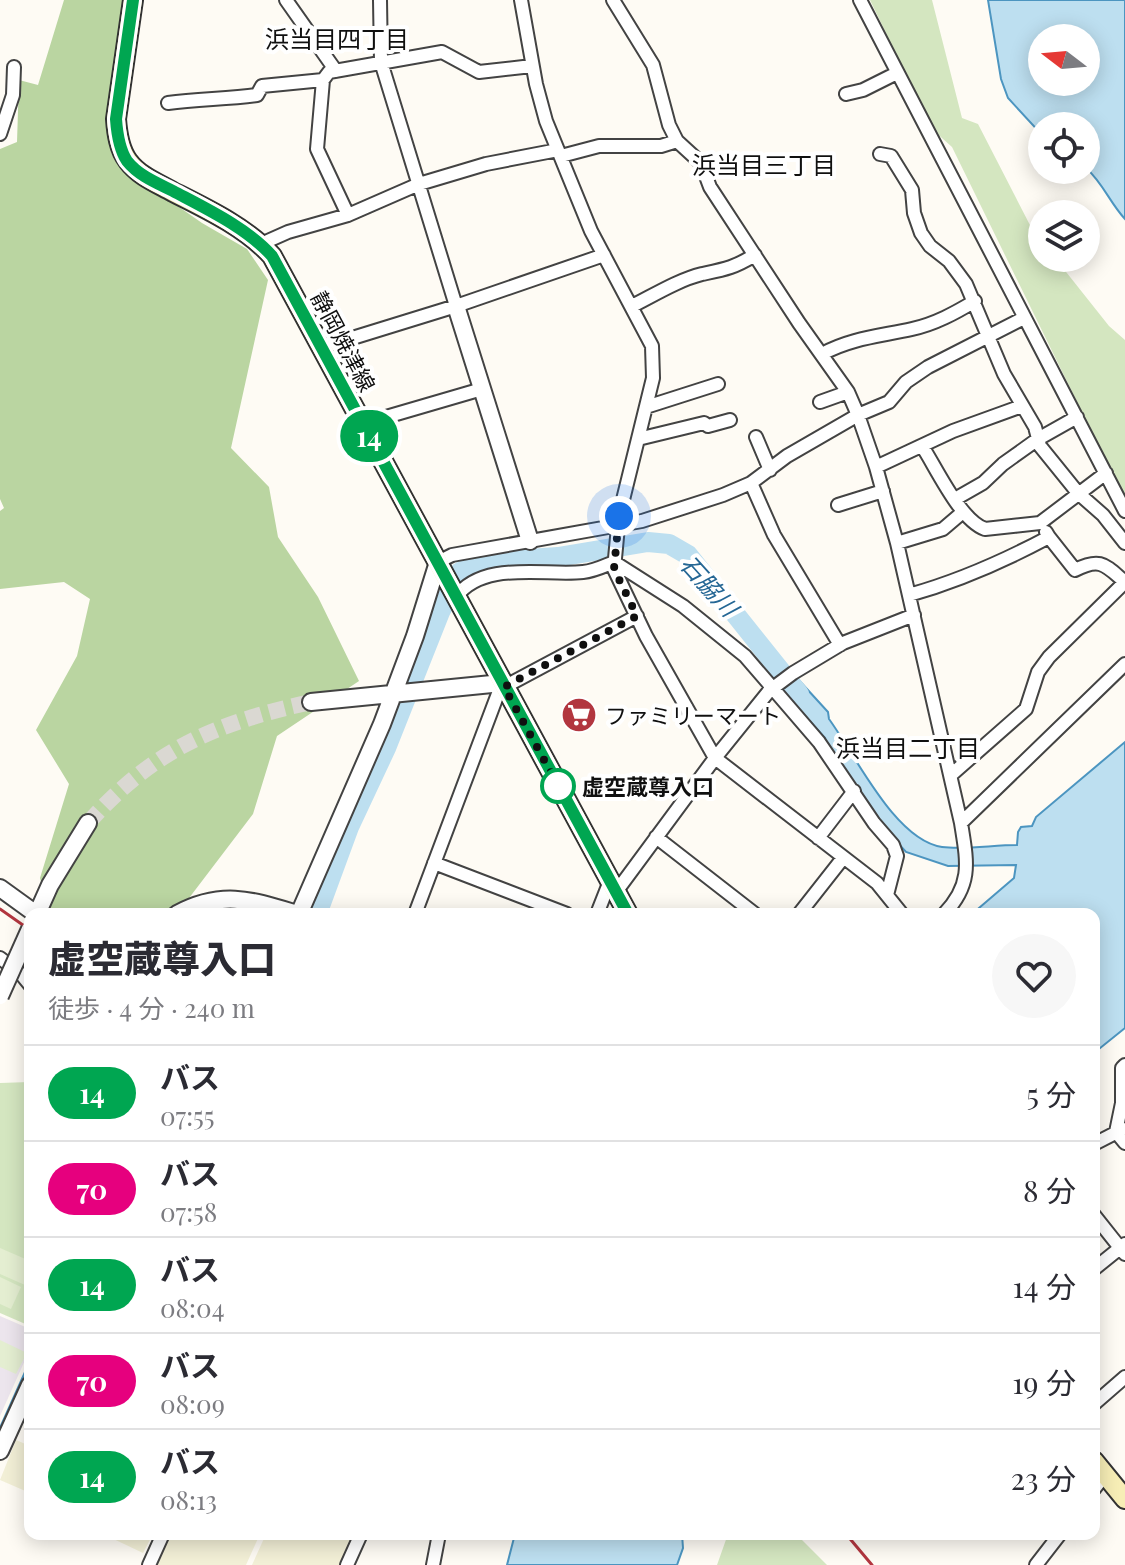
<!DOCTYPE html>
<html lang="ja">
<head>
<meta charset="utf-8">
<style>
	:root { --surface:#fff; --page:#f7f7f7; --text:#2b2b33; --muted:#7c7c81; --line:#e1e1e2 }
	body { margin:0; font-family:"Playfair Display","Noto Sans JP",serif; background:var(--page); color:var(--text); height:100vh; display:flex; flex-direction:column; font-size:30px; white-space:nowrap }
	* { box-sizing:border-box; margin:0 }
	p { font-size:26px; color:var(--muted) }
	.icon { flex:none; width:44px; height:44px; fill:none; stroke:currentColor; stroke-width:2; stroke-linecap:round; stroke-linejoin:round }
	.map { position:relative; flex:1; overflow:hidden }
	.sheet { position:absolute; left:24px; top:908px; width:1076px; height:632px; display:flex; flex-direction:column; background:var(--surface); border-radius:16px; box-shadow:0 4px 20px #0003 }
	.sheet>* { flex:none }
	.badge { padding:0 16px; border-radius:26px; font-size:28px; line-height:52px }
	.needle { width:52px; rotate:286deg }
	.buttons { position:absolute; left:1028px; top:24px; display:grid; gap:16px }
	.buttons a { display:grid; place-items:center; width:72px; height:72px; border-radius:50%; background:var(--surface); box-shadow:0 4px 20px #0003; font-size:40px }
	.you { position:absolute; width:40px; height:40px; margin:-20px; border:6px solid #fff; border-radius:50%; background:#1a73e8; box-shadow:0 0 0 12px #1a73e833 }
	.map>.badge { position:absolute; translate:-50% -50%; box-shadow:0 0 0 4px #fff }
	.round { display:grid; place-items:center; flex:none; width:84px; height:84px; border-radius:42px; background:var(--page) }
	.headline { display:flex; align-items:center; justify-content:space-between; height:136px; padding:0 24px }
	h1 { font-size:38px; font-weight:800; line-height:60px }
	ul { padding:0; list-style:none }
	li { display:flex; align-items:center; gap:24px; height:96px; padding:0 24px; border-top:2px solid var(--line) }
	li div { flex:1 }
	li b { display:block; font-size:30px }
	li em { font-style:normal }
	li .badge { min-width:88px; font-weight:700; text-align:center }
	.map>svg:first-child { display:block }
	.industrial { fill:#ece5ed }
	.farmland { fill:#f2efd6 }
	.green { fill:#d4e6c0 }
	.forest { fill:#bad5a1 }
	.pitch { fill:#e4eed1 }
	.water { fill:#bddff0; stroke:#4c95c0; stroke-width:2; fill-rule:evenodd }
	.lines { fill:none; stroke-linecap:round; stroke-linejoin:round }
	.stream { stroke:#4c95c0; stroke-width:3 }
	.river { stroke:#bddff0; stroke-width:20 }
	.tertiary-tunnel { stroke:#dad8d2; stroke-width:16; stroke-dasharray:16 8; stroke-linecap:butt }
	.minor-casing { stroke:#434343; stroke-width:16 }
	.tertiary-casing { stroke:#434343; stroke-width:20 }
	.secondary-casing { stroke:#323232; stroke-width:22 }
	.minor { stroke:#fff; stroke-width:12 }
	.tertiary { stroke:#fff; stroke-width:16 }
	.secondary { stroke:#f7eeb6; stroke-width:18 }
	.rail { stroke:#b2363f; stroke-width:3 }
	.tertiary-bridge-casing { stroke:#434343; stroke-width:20; stroke-linecap:butt }
	.tertiary-bridge { stroke:#fff; stroke-width:16 }
	.line-casing { stroke:#fff; stroke-width:18 }
	.line { stroke:#00a651; stroke-width:12 }
	.walk { stroke:#101010; stroke-width:8; stroke-dasharray:0 14.4 }
	.stop-dot { fill:#fff; stroke:#00a651; stroke-width:4 }
	.labels { text-anchor:middle; dominant-baseline:central; stroke-width:8; stroke-linejoin:round; paint-order:stroke }
	.street-label { font-size:22px; fill:#101010; stroke:#fff }
	.poi-label { font-size:22px; fill:#101010; stroke:#fff; text-anchor:start }
	.stop-label { font-size:22px; font-weight:bold; fill:#101010; stroke:#fff; text-anchor:start }
	.neighbourhood-label { font-size:24px; fill:#101010; stroke:#fff }
	.water-label { font-size:24px; font-style:italic; fill:#256795; stroke:#fff }
</style>
</head>
<body>
<div class="map">
<svg width="1125" height="1565" viewBox="0 0 1125 1565">
	<rect width="100%" height="100%" fill="#fefbf4"/>
	<!-- industrial -->
	<path class="industrial" d="M0 1316 30 1329V1349L0 1416Z"/>
	<!-- farmland -->
	<path class="farmland" d="M16 1440 30 1446V1493L0 1480Z
		M103 1534H153L143 1553Z
		M170 1534H260L246 1565H156Z
		M266 1534H355L341 1565H252Z"/>
	<!-- green -->
	<path class="green" d="M870 0H932L962 118 978 124 1032 229 1042 241V258H1055L1109 326 1125 340V500L952 147 933 130Z
		M30 1082V1326L0 1313V1083Z
		M728 1534H796L827 1565H717Z"/>
	<!-- forest -->
	<path class="forest" d="M64 0H126L123 34 126 170 202 223 247 249 268 280 231 448 269 487 278 537 318 597 359 681 277 736 253 814 183 906 169 914H49L40 878 69 784 36 730 77 656 90 599 64 582 0 589V511L4 508 0 499V149L17 142 19 80 38 85Z"/>
	<!-- pitch -->
	<path class="pitch" d="M0 1248 30 1261V1274L25 1285 0 1274Z
		M0 1277 21 1287 11 1309 0 1304Z
		M0 1340 27 1353 16 1374 0 1367Z"/>
	<!-- water -->
	<path class="water" d="M988 0H1125V219C1110 203 1103 183 1086 168V126H1042V135L1008 98 1001 79ZM1086 38V82H1042V38Z
		M796 677 828 712 829 719C856 756 895 840 942 847 965 850 993 845 1017 845L1018 832 1021 827 1032 826 1036 817 1125 742V1028L1094 1053V914H972L1014 878 1016 865 948 866 906 852 885 829 822 740 825 738 780 688Z
		M515 1534H682L683 1548 677 1565H507Z"/>
	<g class="lines">
		<!-- stream -->
		<path class="stream" d="M0 1429 30 1362"/>
		<!-- river -->
		<path class="river" d="M317 914 349 827 386 748 440 612 460 572 480 562 558 557 648 542 669 544 688 555 799 694"/>
		<!-- tertiary-tunnel -->
		<path class="tertiary-tunnel" d="M88 823C154 749 216 723 311 702"/>
		<defs>
			<path id="minor" d="M286 0 336 71
				M380 0 381 62 456 306
				M521 0 536 84 546 121 591 231 652 346 653 378 619 516 614 569 646 636 715 758 877 883 902 914
				M613 0 653 65 669 125 677 141 701 163 710 187 799 323 848 392 858 415 876 467 897 543 961 823C967 861 973 884 944 914
				M860 0 1125 511
				M846 94 863 90 897 73
				M168 103C198 99 227 99 257 95L262 86 323 80
				M0 134 13 95 14 67
				M880 154 891 156 912 190 914 213 921 233 930 246 949 261 966 284 1004 374 1035 427 1040 446 1078 493 1103 515 1125 543
				M561 156 599 146H661L677 141
				M348 215 317 149 323 80 329 72 442 52 479 72 532 66
				M261 244 288 232 348 215 419 184 486 164 558 150
				M632 306C654 295 678 280 702 274 726 269 733 268 755 255
				M320 348 456 306 604 255
				M822 354C851 338 881 336 912 329 935 324 955 313 975 301
				M820 402 848 392
				M646 407 718 384
				M362 424 482 389
				M756 437 770 470
				M638 439 704 423 708 426 730 420
				M922 446C937 469 960 520 985 529L1040 523 1106 473
				M876 467 953 431 1022 406
				M751 483 774 535 840 645
				M955 499 983 483 1003 464 1038 439 1077 417
				M838 505 883 491
				M897 543 943 529 963 512
				M438 562 452 555 642 521 723 495 751 483 787 456 858 415 889 402 906 382 928 367 1024 318
				M614 562 683 606 745 656 819 742 874 823 893 845 897 856 887 895
				M909 595C959 581 1004 561 1049 537L1046 532
				M456 597C483 560 544 576 583 572 594 571 604 566 614 562
				M504 687 637 616
				M951 775 1026 709 1038 672 1049 657 1125 582C1105 565 1101 557 1075 570L1049 537
				M961 823 1125 664
				M656 837 755 914
				M818 838 854 791
				M434 863 567 914
				M616 892 715 758 769 691 793 673 843 643 914 615
				M415 914 502 683
				M597 914 610 881
				M799 914 843 858
				M0 958 21 974 30 985
				M1125 1065 1122 1068V1103L1116 1132 1125 1143
				M1094 1144 1123 1129
				M1094 1215 1125 1254
				M1094 1269 1125 1244
				M1094 1404 1125 1377
				M1094 1489 1105 1475
				M149 1565 163 1534
				M347 1565 361 1534
				M433 1565 439 1534
				M1036 1565 1060 1534"/>
			<path id="tertiary" d="M456 306 530 541
				M311 702 502 683
				M0 888 36 914
				M37 914 50 885 88 823
				M177 914C222 890 251 900 297 914
				M299 914 382 724 415 636 438 562
				M0 1451 30 1385"/>
			<path id="secondary" d="M133 0 116 119C117 133 119 149 128 161 139 176 157 183 173 192 207 209 247 228 272 256L628 914
				M1094 1461 1125 1499"/>
		</defs>
		<!-- minor casing -->
		<use href="#minor" class="minor-casing"/>
		<!-- tertiary casing -->
		<use href="#tertiary" class="tertiary-casing"/>
		<!-- secondary casing -->
		<use href="#secondary" class="secondary-casing"/>
		<!-- minor -->
		<use href="#minor" class="minor"/>
		<!-- tertiary -->
		<use href="#tertiary" class="tertiary"/>
		<!-- secondary -->
		<use href="#secondary" class="secondary"/>
		<!-- rail -->
		<path class="rail" d="M0 909 30 930
			M846 1534 872 1565"/>
		<defs>
			<path id="tertiary-bridge" d="M0 996 30 929"/>
		</defs>
		<!-- tertiary-bridge casing -->
		<use href="#tertiary-bridge" class="tertiary-bridge-casing"/>
		<!-- tertiary-bridge -->
		<use href="#tertiary-bridge" class="tertiary-bridge"/>
	</g>
	<g class="lines">
		<defs>
			<path id="line" d="M133 0 116 119C117 133 119 149 127 161 139 176 157 183 173 191 207 209 247 228 272 256L628 914"/>
		</defs>
		<!-- line casing -->
		<use href="#line" class="line-casing"/>
		<!-- line -->
		<use href="#line" class="line"/>
		<!-- walk -->
		<path class="walk" d="M558 786 565 798 504 687 637 616 614 569 619 516"/>
	</g>
	<!-- icons -->
	<defs>
		<symbol id="supermarket-disc" viewBox="-11 -11 22 22"><circle r="9.5" fill="#b2363f" stroke="#fff"/><path d="M-6-5.5h2.5l.6 2H6L4.5 2H-2.5L-4.4-4H-6ZM-1.5 3.2a1.3 1.3 0 1 0 .1 0ZM3 3.2a1.3 1.3 0 1 0 .1 0Z" fill="#fff"/></symbol>
	</defs>
	<g fill-rule="evenodd">
		<use href="#supermarket-disc" x="559" y="695" width="40" height="40"/>
	</g>
	<!-- markers -->
	<circle class="stop-dot" cx="558" cy="786" r="16"/>
	<g class="labels">
		<!-- street labels -->
		<g class="street-label">
			<text transform="translate(344 341) rotate(62)">静岡焼津線</text>
		</g>
		<!-- poi labels -->
		<g class="poi-label">
			<text x="605" y="715">ファミリーマート</text>
		</g>
		<!-- stop labels -->
		<g class="stop-label">
			<text x="582" y="786">虚空蔵尊入口</text>
		</g>
		<!-- neighbourhood labels -->
		<g class="neighbourhood-label">
			<text x="337" y="38">浜当目四丁目</text>
			<text x="764" y="164">浜当目三丁目</text>
			<text x="908" y="747">浜当目二丁目</text>
		</g>
		<!-- water labels -->
		<g class="water-label">
			<text transform="translate(710 585) rotate(48)">石脇川</text>
		</g>
	</g>
</svg>
<div class="buttons">
<a><svg class="needle" viewBox="-14 -14 28 28"><path d="M0-13l5 13h-10z" fill="#e53935"/><path d="M0 13l5-13h-10z" fill="#7c7c81"/></svg></a>
<a><svg class="icon" aria-label="locate" viewBox="0 0 24 24"><circle cx="12" cy="12" r="6"/><path d="M12 2v4M12 18v4M2 12h4M18 12h4"/></svg></a>
<a><svg class="icon" aria-label="layers" viewBox="0 0 24 24"><path d="M12 4l9 5-9 5-9-5zM3 14l9 5 9-5"/></svg></a>
</div>
<div class="you" style="left:619px;top:516px"></div>
<b class="badge" style="left:369px;top:436px;background:#00a651;color:#fff">14</b>
<section class="sheet">
<div class="headline"><div><h1>虚空蔵尊入口</h1><p>徒歩 · 4 分 · 240 m</p></div><a class="round"><svg class="icon" aria-label="heart" viewBox="0 0 24 24"><path d="M12 20l-8-8c-3-5 5-10 8-4 3-6 11-1 8 4z"/></svg></a></div>
<ul>
<li><span class="badge" style="background:#00a651;color:#fff">14</span><div><b>バス</b><p>07:55</p></div><em>5 分</em></li>
<li><span class="badge" style="background:#e6007e;color:#fff">70</span><div><b>バス</b><p>07:58</p></div><em>8 分</em></li>
<li><span class="badge" style="background:#00a651;color:#fff">14</span><div><b>バス</b><p>08:04</p></div><em>14 分</em></li>
<li><span class="badge" style="background:#e6007e;color:#fff">70</span><div><b>バス</b><p>08:09</p></div><em>19 分</em></li>
<li><span class="badge" style="background:#00a651;color:#fff">14</span><div><b>バス</b><p>08:13</p></div><em>23 分</em></li>
</ul>
</section>
</div>
</body>
</html>
